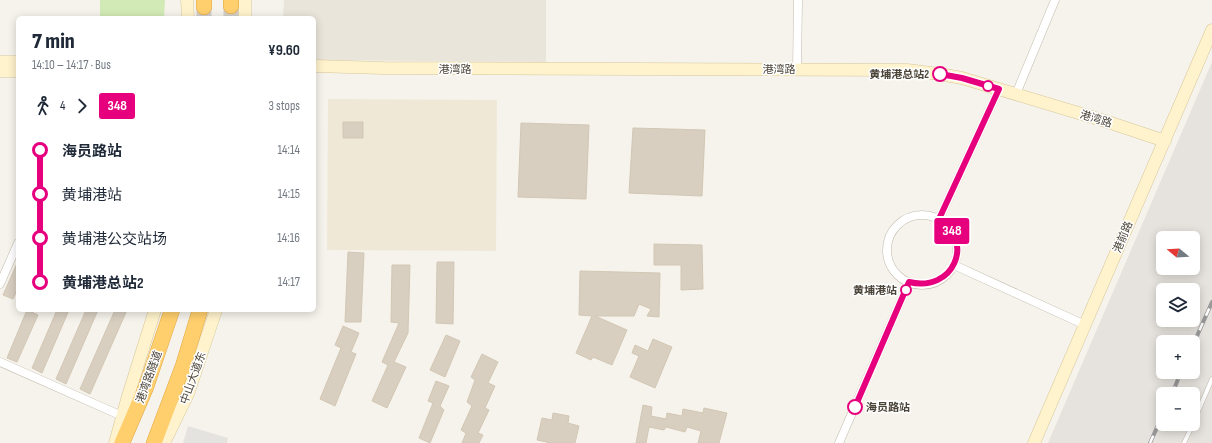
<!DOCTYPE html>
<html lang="en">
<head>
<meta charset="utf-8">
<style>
	:root { --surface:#fff; --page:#f2f2f3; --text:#1f2937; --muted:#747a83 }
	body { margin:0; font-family:"Sofia Sans Condensed","Noto Sans SC",sans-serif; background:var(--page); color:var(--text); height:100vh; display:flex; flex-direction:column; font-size:15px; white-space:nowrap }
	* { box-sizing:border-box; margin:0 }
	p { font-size:13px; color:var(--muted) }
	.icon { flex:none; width:22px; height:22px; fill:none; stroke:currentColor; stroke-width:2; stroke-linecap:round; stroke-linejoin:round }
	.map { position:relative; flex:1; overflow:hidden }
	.side { position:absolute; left:16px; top:16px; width:300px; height:296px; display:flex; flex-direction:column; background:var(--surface); border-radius:6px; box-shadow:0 2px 10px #0003 }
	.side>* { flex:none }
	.badge { padding:0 8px; border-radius:3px; font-size:14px; line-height:26px }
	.needle { width:26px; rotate:288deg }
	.tools { position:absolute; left:1156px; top:231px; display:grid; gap:8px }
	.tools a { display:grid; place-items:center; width:44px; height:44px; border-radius:6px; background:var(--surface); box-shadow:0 2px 10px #0003; font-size:20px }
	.map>.badge { position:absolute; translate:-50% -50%; box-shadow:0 0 0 2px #fff }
	.legs { display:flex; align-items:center; gap:6px; height:44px; padding:0 16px; font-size:13px }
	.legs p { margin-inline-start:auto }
	.head { display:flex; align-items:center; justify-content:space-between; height:68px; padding:0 16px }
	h1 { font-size:22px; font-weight:800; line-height:30px }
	ul { padding:0 16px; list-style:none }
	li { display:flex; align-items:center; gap:14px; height:44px; font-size:15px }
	li i { display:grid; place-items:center; width:6px; height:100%; margin:0 5px; background:currentColor }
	li i::after { content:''; width:10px; height:10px; margin:-5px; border:3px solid; border-radius:50%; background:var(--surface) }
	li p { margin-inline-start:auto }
	li:first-child i { background:linear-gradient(#0000 50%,currentColor 0) }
	li:last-child i { background:linear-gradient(currentColor 50%,#0000 0) }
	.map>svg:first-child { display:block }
	.residential { fill:#eae5da }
	.industrial { fill:#e6e2dd; fill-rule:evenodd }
	.education { fill:#efe8d6 }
	.green { fill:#d2eab5 }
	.parking { fill:#e5e3e0 }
	.building { fill:#d8cfc1; stroke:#d3c7b4 }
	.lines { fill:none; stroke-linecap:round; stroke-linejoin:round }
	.highway-tunnel { stroke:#d4d0c8; stroke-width:15; stroke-dasharray:15 8; stroke-linecap:butt }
	.lane-casing { stroke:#c2bbae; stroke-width:5 }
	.street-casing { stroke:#c2bbae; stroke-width:9 }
	.secondary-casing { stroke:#d6c79b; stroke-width:13 }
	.highway-casing { stroke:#e0a43c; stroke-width:16 }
	.lane { stroke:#fff; stroke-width:4 }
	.street { stroke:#fff; stroke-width:8 }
	.secondary { stroke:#fff3cd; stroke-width:12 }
	.highway { stroke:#ffcf6e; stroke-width:15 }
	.rail-casing { stroke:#9a9a9a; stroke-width:4 }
	.rail { stroke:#fff; stroke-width:2.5; stroke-dasharray:8; stroke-linecap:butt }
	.line-1-casing { stroke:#fff; stroke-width:9 }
	.line-1 { stroke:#e6007e; stroke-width:6 }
	.stop-1-dot { fill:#fff; stroke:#e6007e; stroke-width:2 }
	.labels { text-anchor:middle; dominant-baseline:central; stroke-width:3; stroke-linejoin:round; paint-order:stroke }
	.street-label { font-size:11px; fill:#4b4439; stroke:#fff }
	.stop-label { font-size:11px; font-weight:bold; fill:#4b4439; stroke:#fff; text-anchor:end }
</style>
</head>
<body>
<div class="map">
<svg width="1212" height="443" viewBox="0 0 1212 443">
	<rect width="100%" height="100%" fill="#f6f3ec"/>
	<!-- residential -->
	<path class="residential" d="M284 0H546V62L314 60V18H283Z"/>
	<!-- industrial -->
	<path class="industrial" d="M1212 62V443H1048ZM1163 238H1193V268H1163ZM1163 290H1193V320H1163ZM1163 342H1193V372H1163ZM1163 394H1193V424H1163Z"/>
	<!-- education -->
	<path class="education" d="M328 99 497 100 496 251 327 250Z"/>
	<!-- green -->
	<path class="green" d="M100 0H165L164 18H100Z"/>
	<!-- parking -->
	<path class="parking" d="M188 426 228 438 227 443H183Z"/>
	<!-- building -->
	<path class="building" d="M343 122H363V138H343Z
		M521 123 589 125 586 199 518 197Z
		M633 128 705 130 702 196 629 193Z
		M654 244 702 245 703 289 681 290V265H654Z
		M348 252 364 253 361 322H345Z
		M18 261V288L13 299 3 295Z
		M437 262H454L453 324 436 323Z
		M392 265H410L408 333 394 362 406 367 387 408 372 401 388 365 382 362 399 323 391 322Z
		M580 271 660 273 659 317 647 316 651 309 639 304 634 316H595L627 330 612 365 593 357 591 360 576 353 592 316 579 315Z
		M27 310 38 315 17 362 7 358Z
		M57 310H69L42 373 32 368Z
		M86 310H98L66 384 56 379Z
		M115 310H127L90 394 80 389Z
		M343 326 359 333 351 352 356 354 335 406 320 399 341 348 335 345Z
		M446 335 460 341 445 377 430 370Z
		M653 339 672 347 655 388 630 377 639 356 632 353 635 345 648 351Z
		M482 354 498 362 488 383 495 386 485 408 489 410 478 433 483 435 479 443H462L466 433 461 430 472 406 467 402 475 380 471 377Z
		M436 381 449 386 440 406 444 410 430 443 419 438 433 403 428 401Z
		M643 405 652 407 651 416 666 419 667 413 682 416 683 409 703 413 704 408 727 413 719 443H698L701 431 687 427 685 432 666 427 664 430 649 427 646 443H636Z
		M553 413 569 416 568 423 579 426 575 443H547V442L537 440 542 418 552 420Z"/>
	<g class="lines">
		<!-- highway-tunnel -->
		<path class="highway-tunnel" d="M204 18V7
			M231 18V6"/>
		<defs>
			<path id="lane" d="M1193 423 1212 379
				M1184 443 1193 424"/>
			<path id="street" d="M797 69 798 0
				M1016 94 1055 0
				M887 250a35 35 0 1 1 70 0a35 35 0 1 1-70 0Z
				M939 219 999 89
				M954 265 1085 325
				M0 284 18 243
				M0 362 122 416
				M839 443 909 282"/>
			<path id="secondary" d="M187 0 188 18
				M245 0V18
				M0 62H18
				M314 66 383 68 907 70 939 74 962 78 1105 121 1165 141
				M0 71H18
				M115 443 128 396 155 310
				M164 443 188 394 216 310
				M1034 443 1212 30"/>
			<path id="highway" d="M204 0V7
				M231 0V6
				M122 443 146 387 172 310
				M154 443 183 366 200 310"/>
		</defs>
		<!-- lane casing -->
		<use href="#lane" class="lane-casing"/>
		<!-- street casing -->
		<use href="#street" class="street-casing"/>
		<!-- secondary casing -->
		<use href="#secondary" class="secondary-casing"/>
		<!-- highway casing -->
		<use href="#highway" class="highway-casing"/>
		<!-- lane -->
		<use href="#lane" class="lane"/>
		<!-- street -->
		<use href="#street" class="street"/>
		<!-- secondary -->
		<use href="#secondary" class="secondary"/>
		<!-- highway -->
		<use href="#highway" class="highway"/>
		<defs>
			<path id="rail" d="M1193 345 1212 302
				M1172 394 1181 372
				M1150 443 1163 414"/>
		</defs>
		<!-- rail casing -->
		<use href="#rail" class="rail-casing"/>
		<!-- rail -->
		<use href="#rail" class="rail"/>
	</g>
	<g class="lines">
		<defs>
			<path id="line-1" d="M855 407 909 282C954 293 975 241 939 219L999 89 962 78 940 74"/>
		</defs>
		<!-- line-1 casing -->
		<use href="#line-1" class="line-1-casing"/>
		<!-- line-1 -->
		<use href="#line-1" class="line-1"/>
	</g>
	<!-- markers -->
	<g class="stop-1-dot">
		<circle cx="940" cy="74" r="7"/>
		<circle cx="988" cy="86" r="5"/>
		<circle cx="906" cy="290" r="5"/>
		<circle cx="855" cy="407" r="7"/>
	</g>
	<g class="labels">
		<!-- street labels -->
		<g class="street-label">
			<text x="455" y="69">港湾路</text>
			<text x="779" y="69">港湾路</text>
			<text transform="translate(1096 119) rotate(17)">港湾路</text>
			<text transform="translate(1123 237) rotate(-67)">港前路</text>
			<text transform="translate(149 377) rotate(-70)">港湾路隧道</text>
			<text transform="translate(193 378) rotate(-70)">中山大道东</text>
		</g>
		<!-- stop labels -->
		<g class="stop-label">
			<text x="929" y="74">黄埔港总站2</text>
			<text x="897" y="290">黄埔港站</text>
			<text x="866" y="407" text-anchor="start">海员路站</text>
		</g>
	</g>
</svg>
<div class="tools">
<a><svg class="needle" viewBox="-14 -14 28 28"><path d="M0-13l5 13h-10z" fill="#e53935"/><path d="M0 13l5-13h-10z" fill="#747a83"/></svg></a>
<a><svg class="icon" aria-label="layers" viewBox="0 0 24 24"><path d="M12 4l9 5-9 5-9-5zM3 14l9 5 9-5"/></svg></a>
<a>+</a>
<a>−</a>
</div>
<b class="badge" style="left:952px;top:231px;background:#e6007e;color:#fff">348</b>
<section class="side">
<div class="head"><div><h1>7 min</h1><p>14:10 – 14:17 · Bus</p></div><b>¥9.60</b></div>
<div class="legs"><svg class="icon" aria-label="walk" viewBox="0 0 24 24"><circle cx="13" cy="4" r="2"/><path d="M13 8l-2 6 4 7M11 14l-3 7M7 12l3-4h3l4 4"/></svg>4<svg class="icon" aria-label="forward" viewBox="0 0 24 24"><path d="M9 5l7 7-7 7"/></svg><b class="badge" style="background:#e6007e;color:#fff">348</b><p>3 stops</p></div>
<ul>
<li><i style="color:#e6007e"></i><b>海员路站</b><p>14:14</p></li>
<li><i style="color:#e6007e"></i><span>黄埔港站</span><p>14:15</p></li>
<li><i style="color:#e6007e"></i><span>黄埔港公交站场</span><p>14:16</p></li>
<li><i style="color:#e6007e"></i><b>黄埔港总站2</b><p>14:17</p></li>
</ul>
</section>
</div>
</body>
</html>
